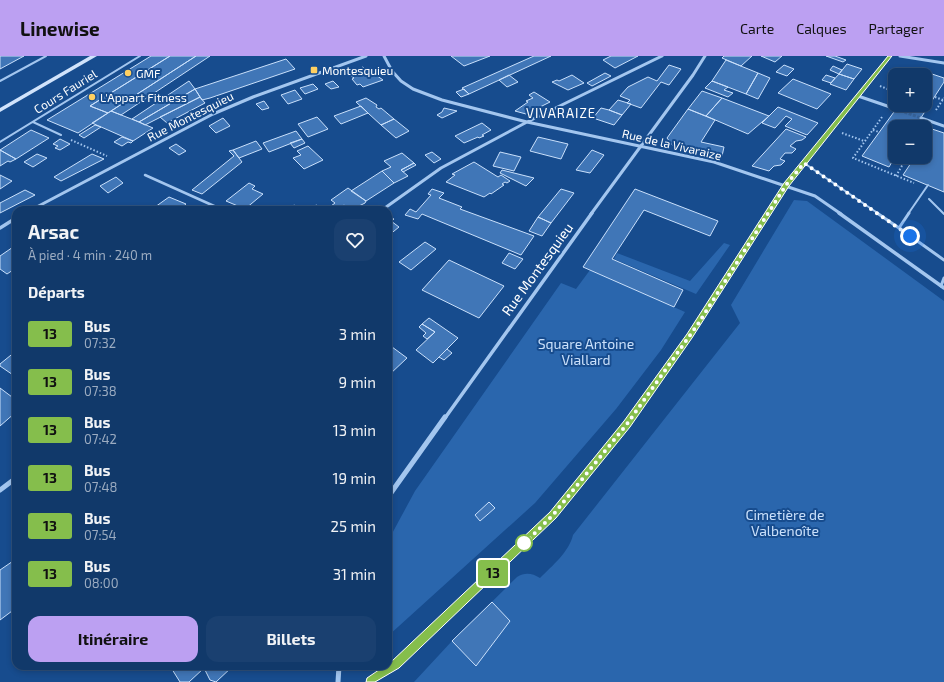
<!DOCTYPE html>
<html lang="fr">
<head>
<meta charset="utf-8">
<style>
	:root { --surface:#11396a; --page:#1a4070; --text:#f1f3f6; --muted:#9cacc1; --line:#30537e; --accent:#bca0f2 }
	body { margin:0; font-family:"Exo 2",sans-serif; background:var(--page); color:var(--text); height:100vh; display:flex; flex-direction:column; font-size:15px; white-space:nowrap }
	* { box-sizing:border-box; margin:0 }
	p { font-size:13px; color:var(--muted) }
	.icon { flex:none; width:22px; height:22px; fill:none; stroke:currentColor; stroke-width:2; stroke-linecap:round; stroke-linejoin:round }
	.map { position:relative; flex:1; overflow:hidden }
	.panel { position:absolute; left:12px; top:150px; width:380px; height:464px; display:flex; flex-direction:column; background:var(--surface); border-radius:12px; box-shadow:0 2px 6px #0003,0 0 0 1px var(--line) }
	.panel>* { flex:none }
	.badge { padding:0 8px; border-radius:3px; font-size:14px; line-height:26px }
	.tools { position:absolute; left:888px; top:12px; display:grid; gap:8px }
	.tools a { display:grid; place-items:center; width:44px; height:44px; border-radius:8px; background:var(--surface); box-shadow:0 2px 6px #0003,0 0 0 1px var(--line); font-size:20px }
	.you { position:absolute; width:20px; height:20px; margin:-10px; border:3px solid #fff; border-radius:50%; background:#1a73e8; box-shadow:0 0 0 6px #1a73e833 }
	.map>.badge { position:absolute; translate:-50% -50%; box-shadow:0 0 0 2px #fff }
	h2 { padding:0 16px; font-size:15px; line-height:36px }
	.round { display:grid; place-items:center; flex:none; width:42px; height:42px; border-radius:12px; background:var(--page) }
	.head { display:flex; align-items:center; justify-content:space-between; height:68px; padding:0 16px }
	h1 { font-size:19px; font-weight:700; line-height:30px }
	.primary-button { display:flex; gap:8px; margin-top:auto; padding:8px 16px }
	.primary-button a { flex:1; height:46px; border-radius:12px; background:var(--accent); color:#111; font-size:16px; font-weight:700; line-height:46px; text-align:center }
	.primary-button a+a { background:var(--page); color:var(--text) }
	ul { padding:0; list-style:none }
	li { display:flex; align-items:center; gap:12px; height:48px; padding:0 16px }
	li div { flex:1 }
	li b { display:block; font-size:15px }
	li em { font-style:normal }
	li .badge { min-width:44px; font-weight:700; text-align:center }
	header { display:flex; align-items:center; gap:24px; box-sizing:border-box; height:56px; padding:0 20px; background:var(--accent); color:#111 }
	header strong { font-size:19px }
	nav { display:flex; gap:22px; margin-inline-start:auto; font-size:14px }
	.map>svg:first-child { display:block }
	.green { fill:#2a66ad }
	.building { fill:#4076b7; stroke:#cae0fb }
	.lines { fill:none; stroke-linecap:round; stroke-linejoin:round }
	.minor-tunnel { stroke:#3a679f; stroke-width:3; stroke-dasharray:3 1.5; stroke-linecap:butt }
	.path { stroke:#a3c6ef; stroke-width:2; stroke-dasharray:1.5 2; stroke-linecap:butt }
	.service-far1 { stroke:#a3c6ef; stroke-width:2 }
	.service { stroke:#a3c6ef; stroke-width:3 }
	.pedestrian { stroke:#a3c6ef; stroke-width:2.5 }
	.minor-far2 { stroke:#a3c6ef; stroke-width:3 }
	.minor-far1 { stroke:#a3c6ef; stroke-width:3.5 }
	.minor { stroke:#a3c6ef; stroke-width:5 }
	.secondary { fill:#d1e3fb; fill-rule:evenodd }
	.line { fill:#85be4c; stroke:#fff }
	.walk { stroke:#fff; stroke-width:4; stroke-dasharray:0 7.2 }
	.poi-dot { fill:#ffd061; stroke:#174c8e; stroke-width:1.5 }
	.stop-dot { fill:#fff; stroke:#85be4c; stroke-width:2 }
	.labels { text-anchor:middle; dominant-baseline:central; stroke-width:4; stroke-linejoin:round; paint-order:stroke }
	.far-poi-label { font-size:12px; fill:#fff; stroke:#174c8e; text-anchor:start }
	.far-street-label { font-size:12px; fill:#fff; stroke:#174c8e }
	.far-neighbourhood-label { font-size:13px; letter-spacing:1px; fill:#fff; stroke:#174c8e }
	.street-label { font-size:14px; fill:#fff; stroke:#174c8e }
	.park-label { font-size:14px; fill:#cae0fb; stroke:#174c8e }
</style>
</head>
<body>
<header>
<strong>Linewise</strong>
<nav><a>Carte</a><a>Calques</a><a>Partager</a></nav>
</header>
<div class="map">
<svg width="944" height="626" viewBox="0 0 944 626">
	<rect width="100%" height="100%" fill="#174c8e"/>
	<!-- green -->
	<path class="green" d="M794 144 807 145 944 245V626H414L452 585 517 521C525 516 532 517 540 522 552 510 569 496 573 479L740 267 731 249Z
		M724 187 730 189 696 238 614 203 617 197 690 225Z
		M590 214 685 256 661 294 616 353 535 447 388 580V485L415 435 561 227 576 233Z"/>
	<!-- building -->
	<path class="building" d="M0 0H24L0 13Z
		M151 0H170L90 50 108 57 78 77 47 64Z
		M170 0H196L108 57 90 50Z
		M196 0H210L121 59 111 55Z
		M451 0H490L464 10Z
		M534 0H551L469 38 462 32Z
		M611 0H638L615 12 603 4Z
		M724 0H752L741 10 722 2Z
		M761 0H782L775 6Z
		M826 0H835L846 4 843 6Z
		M286 3 295 13 210 42 202 44 195 33Z
		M726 4 758 17 746 38 712 25Z
		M847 8 862 13 854 23 839 18Z
		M669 9 681 13 669 29 661 26 641 52 627 47 630 44 620 40 628 31 648 21 657 25Z
		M784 9 794 13 787 20 776 16Z
		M833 10 842 14 839 18 830 14Z
		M363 11 365 13 366 12H371L370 14 376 19 383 24 363 31 360 28 357 29 352 23 354 22 350 19 354 17 351 15Z
		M923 15 944 22V26L915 71H895V101L889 111 862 100 899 49H925V19H920Z
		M605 17 611 20 592 30 587 27Z
		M758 17 770 22 758 43 746 38Z
		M839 18 854 23 846 34 830 28Z
		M509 19 518 26 507 31 499 24Z
		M572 19 584 27 568 34 552 26 557 24 559 25Z
		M826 19 835 22 831 27 822 24Z
		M793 23 831 38 817 53 778 37Z
		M189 25 195 33 139 66 132 63Z
		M333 25 339 31 331 33 325 28Z
		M712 25 728 31 724 34 733 37 728 41 705 32Z
		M313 28 318 33 305 38 300 32Z
		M195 33 200 41 145 69 139 66Z
		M464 33 469 38 461 41 456 36Z
		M295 34 302 43 288 48 281 39Z
		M702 35 722 42 706 60 688 53Z
		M534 36 550 46 526 58 515 55 528 46 526 45 533 42 529 39Z
		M200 41 205 47 167 67 160 61Z
		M366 42 377 49 376 51 379 53 381 52 394 63 381 69 356 46Z
		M722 42 769 60 748 78 706 60Z
		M618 44 631 48 622 59 609 54Z
		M264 45 269 52 262 54 256 48Z
		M361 50 368 57 341 68 334 60Z
		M778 51 818 67 807 79 785 70 792 63 786 60 775 72 762 67Z
		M444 52 457 55 442 62 437 59 442 56Z
		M601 52 609 54 622 59 614 69 593 62Z
		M688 53 715 64 701 86 724 91 722 100 680 89 679 91 673 90 667 82Z
		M111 55 139 66 153 72 133 85 92 67Z
		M317 61 328 73 308 81 298 68Z
		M223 62 230 70 216 77 209 70Z
		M394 63 409 75 396 82 381 69Z
		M482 67 491 74 482 79 484 80 479 82 478 81 464 87 455 80Z
		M95 69 101 71 84 82 79 79Z
		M786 73 806 81 802 84 796 85 790 90 796 93 792 97H785L780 103 785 105 781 109 774 110 769 115 752 110Z
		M932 73 944 77V136L903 119 915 101H925V85Z
		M31 74 49 82 16 103 0 94Z
		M296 75 302 83 269 96 263 87Z
		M122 81 133 85 131 87 128 86 122 90 114 86Z
		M538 81 568 88 561 103 530 95Z
		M60 83 70 88 60 94 55 92 58 90 53 88Z
		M302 83 305 87 294 92 290 87Z
		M256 85 262 93 239 102 233 94Z
		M176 88 186 95 179 99 169 92Z
		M308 90 323 104 304 113 293 102 301 99 297 95Z
		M0 94 16 103 10 106 8 105 0 110Z
		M233 94 242 106 202 138 192 134 234 100 229 95Z
		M592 94 604 99 590 117 576 114Z
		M432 96 441 103 434 107 425 99Z
		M500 96 521 101 514 115 493 110Z
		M402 97 414 107 401 114 408 120 394 127 382 115 391 111 384 105Z
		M37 98 47 102 33 111 24 106Z
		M92 98 104 103 61 125 54 121Z
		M474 106 498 121 501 119 510 125 507 127 505 126 502 128 504 129 491 138 490 137 484 141 446 126 455 119 452 118Z
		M414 107 416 109 403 116 401 114Z
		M502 114 534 122 526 130 500 117Z
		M382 115 394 127 366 145 351 135Z
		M0 119 12 125 0 133Z
		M116 121 123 127 108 137 100 130Z
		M249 127 255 130 252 133 263 138 245 153 226 145Z
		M348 132 366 145 365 147 351 154 344 149 341 151 345 154 327 153 335 147 331 144Z
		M432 133 444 137 439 142 462 151 460 153 534 180 521 199 422 158 418 163 405 159 410 153 416 156 431 139 428 138Z
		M561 133 574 137 551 167 538 161Z
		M635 133 718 165 710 180 644 154 612 203 683 234 674 251 583 211Z
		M25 134 35 139 0 157V147Z
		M169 141 186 148 179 154H142L147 150 151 152 153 150 155 151Z
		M294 149 303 154H288Z
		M316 149 327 153 328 154H310Z
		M538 161 551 167 542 180 529 175Z
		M390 162 394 163 391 165 399 171 388 180V164Z
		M425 186 436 193 411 214 399 206Z
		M16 189V212L7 218 0 213V200Z
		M509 197 523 203 515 213 502 207Z
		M449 204 504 230 479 262 422 234Z
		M429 262 458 282 433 307 416 294 435 276 422 268Z
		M422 268 435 276 427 283 423 280 426 277 419 271Z
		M388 288 407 302 389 319 388 318Z
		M447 293 452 297 444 304 439 301Z
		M16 295V321L0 310V308Z
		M0 332 16 344V356L0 370Z
		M489 446 495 452 480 465 475 459Z
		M16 503V552L0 564V514Z
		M492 546 510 565 476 610 452 585Z
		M170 610H233L216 626 210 624 204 612 189 626H180Z"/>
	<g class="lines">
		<!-- minor-tunnel -->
		<path class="minor-tunnel" d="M896 53 921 62"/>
		<!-- path -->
		<path class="path" d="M893 16 900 19
			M880 30 895 36
			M935 41 943 44
			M936 54 944 42
			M882 61 853 102 914 127
			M873 74 879 76
			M842 77 864 85
			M71 84 107 100
			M896 120 907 101"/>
		<!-- service-far1 -->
		<path class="service-far1" d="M0 25 46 0
			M33 66 61 79
			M0 86 140 0
			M804 107 879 158
			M929 143 944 158
			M908 158 928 129"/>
		<!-- service -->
		<path class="service" d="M877 157 899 172 909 157
			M899 172 944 204
			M941 230 944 222"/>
		<!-- pedestrian -->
		<path class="pedestrian" d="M145 119 223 154"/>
		<!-- minor-far2 -->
		<path class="minor-far2" d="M384 0 392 15 401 25 413 33 442 44 527 66 714 106 815 140 841 158
			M900 0 944 7
			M858 40 896 53
			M921 62 944 70
			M31 154 213 58 253 41 366 0
			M382 154 441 112 527 66 662 0
			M591 158 693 19 705 0
			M768 158 786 129 890 0"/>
		<!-- minor-far1 -->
		<path class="minor-far1" d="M839 157 944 232
			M0 172 16 162
			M445 362 592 157
			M631 362 698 268 768 157"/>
		<!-- minor -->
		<path class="minor" d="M0 434 16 422
			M388 441 445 361
			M338 626 339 610
			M371 626 395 608 553 459 632 361"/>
		<!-- secondary -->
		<path class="secondary" d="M90 0H97L0 56V52Z"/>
	</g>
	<!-- line -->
	<path class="line" d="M888 0H892L789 130 692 282 630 371 556 462 399 612 375 626H366L367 622 392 605 550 456 624 365 687 278 784 127Z"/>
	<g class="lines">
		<!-- walk -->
		<path class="walk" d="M524 487 522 490 553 459 627 368 698 268 786 129 804 107 910 180"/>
	</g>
	<!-- markers -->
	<g class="poi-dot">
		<rect x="310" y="10" width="8" height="8" rx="2"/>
		<circle cx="128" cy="17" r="4"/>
		<circle cx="92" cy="41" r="4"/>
	</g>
	<circle class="stop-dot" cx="524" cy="487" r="8"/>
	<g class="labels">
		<!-- far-poi labels -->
		<g class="far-poi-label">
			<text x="322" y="14">Montesquieu</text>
			<text x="136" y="17">GMF</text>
			<text x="100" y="41">L'Appart Fitness</text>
		</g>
		<!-- far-street labels -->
		<g class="far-street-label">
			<text transform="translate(65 35) rotate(-32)">Cours Fauriel</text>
			<text transform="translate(190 60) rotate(-27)">Rue Montesquieu</text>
			<text transform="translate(672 88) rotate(13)">Rue de la Vivaraize</text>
		</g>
		<!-- far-neighbourhood labels -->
		<g class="far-neighbourhood-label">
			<text x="561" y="57">VIVARAIZE</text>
		</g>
		<!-- street labels -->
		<g class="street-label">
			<text transform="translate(537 213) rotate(-54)">Rue Montesquieu</text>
		</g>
		<!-- park labels -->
		<g class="park-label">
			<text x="586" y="287">Square Antoine<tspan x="586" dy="16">Viallard</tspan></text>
			<text x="785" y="458">Cimetière de<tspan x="785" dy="16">Valbenoîte</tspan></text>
		</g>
	</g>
</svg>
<div class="tools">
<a>+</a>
<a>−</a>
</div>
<div class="you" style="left:910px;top:180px"></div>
<b class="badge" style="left:493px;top:517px;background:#85be4c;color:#111">13</b>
<section class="panel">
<div class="head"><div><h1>Arsac</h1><p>À pied · 4 min · 240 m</p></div><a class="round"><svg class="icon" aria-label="heart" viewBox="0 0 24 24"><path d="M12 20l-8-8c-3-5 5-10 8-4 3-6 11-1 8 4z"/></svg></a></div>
<h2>Départs</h2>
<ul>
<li><span class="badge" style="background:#85be4c;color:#111">13</span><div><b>Bus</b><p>07:32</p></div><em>3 min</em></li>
<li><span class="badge" style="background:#85be4c;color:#111">13</span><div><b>Bus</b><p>07:38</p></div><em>9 min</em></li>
<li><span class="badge" style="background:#85be4c;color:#111">13</span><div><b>Bus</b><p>07:42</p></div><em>13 min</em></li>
<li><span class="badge" style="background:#85be4c;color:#111">13</span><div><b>Bus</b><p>07:48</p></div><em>19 min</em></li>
<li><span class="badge" style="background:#85be4c;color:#111">13</span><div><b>Bus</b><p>07:54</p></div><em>25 min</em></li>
<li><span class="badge" style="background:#85be4c;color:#111">13</span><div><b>Bus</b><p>08:00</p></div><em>31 min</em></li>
</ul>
<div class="primary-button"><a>Itinéraire</a><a>Billets</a></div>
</section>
</div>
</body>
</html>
